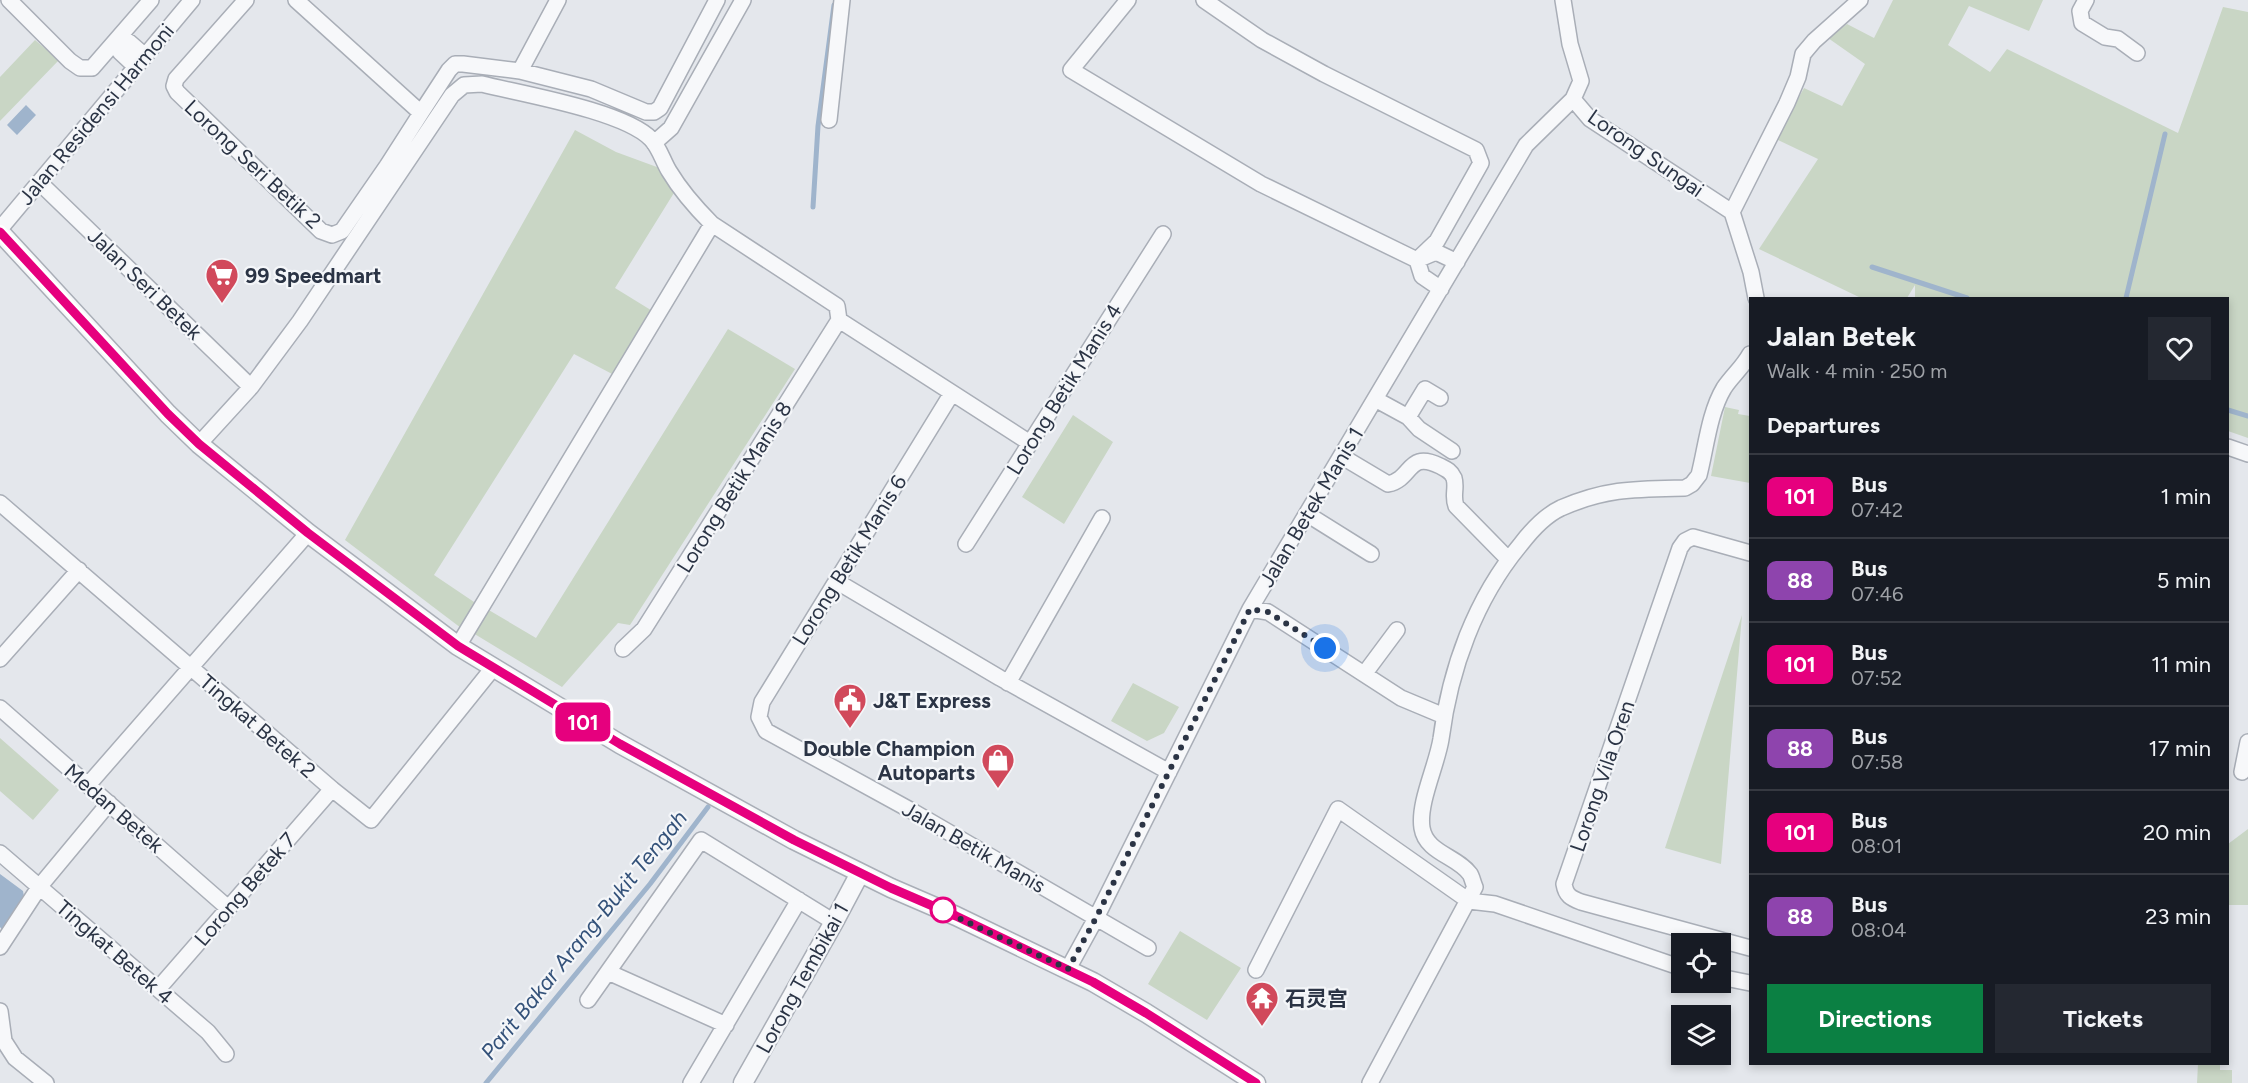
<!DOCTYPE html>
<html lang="en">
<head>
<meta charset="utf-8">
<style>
	:root { --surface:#171b24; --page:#242831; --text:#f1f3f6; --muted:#9ea1a6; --line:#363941; --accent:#0b8043 }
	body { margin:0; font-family:Figtree,"Noto Sans SC",sans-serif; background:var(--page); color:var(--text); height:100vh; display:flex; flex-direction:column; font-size:22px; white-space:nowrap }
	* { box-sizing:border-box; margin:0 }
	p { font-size:20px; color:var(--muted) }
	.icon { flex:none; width:33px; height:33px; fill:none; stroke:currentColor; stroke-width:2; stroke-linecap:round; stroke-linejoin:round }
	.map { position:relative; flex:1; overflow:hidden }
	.panel { position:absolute; left:1749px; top:297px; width:480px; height:768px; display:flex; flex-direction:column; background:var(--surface); border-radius:0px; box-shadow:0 3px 9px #0003 }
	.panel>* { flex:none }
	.badge { padding:0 12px; border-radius:9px; font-size:21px; line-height:39px }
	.buttons { position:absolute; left:1671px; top:933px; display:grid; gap:12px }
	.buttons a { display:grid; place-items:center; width:60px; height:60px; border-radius:0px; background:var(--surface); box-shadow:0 3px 9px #0003; font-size:30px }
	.you { position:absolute; width:30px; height:30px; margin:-15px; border:4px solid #fff; border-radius:50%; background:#1a73e8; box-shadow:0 0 0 9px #1a73e833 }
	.map>.badge { position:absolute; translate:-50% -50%; box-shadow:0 0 0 3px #fff }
	h2 { padding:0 18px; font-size:22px; line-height:54px }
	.round { display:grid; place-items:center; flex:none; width:63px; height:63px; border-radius:0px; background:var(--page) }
	.head { display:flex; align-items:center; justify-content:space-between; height:102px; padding:0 18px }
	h1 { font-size:28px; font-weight:700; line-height:45px }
	.cta { display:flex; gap:12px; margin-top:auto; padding:12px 18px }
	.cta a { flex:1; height:69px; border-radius:0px; background:var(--accent); color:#fff; font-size:24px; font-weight:700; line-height:69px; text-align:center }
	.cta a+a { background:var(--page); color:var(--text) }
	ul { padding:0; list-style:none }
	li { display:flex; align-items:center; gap:18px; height:84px; padding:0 18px; border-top:2px solid var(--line) }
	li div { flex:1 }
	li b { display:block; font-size:22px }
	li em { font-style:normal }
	li .badge { min-width:66px; font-weight:700; text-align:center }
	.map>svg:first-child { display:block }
	.green { fill:#c9d6c5 }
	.water { fill:#9fb4cc }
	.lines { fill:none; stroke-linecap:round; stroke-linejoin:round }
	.stream { stroke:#9fb4cc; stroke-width:5 }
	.minor-casing { stroke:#a9aeb7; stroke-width:18 }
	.tertiary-casing { stroke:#a9aeb7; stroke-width:21 }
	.minor { stroke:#f7f8fa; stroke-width:15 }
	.tertiary { stroke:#f7f8fa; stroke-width:18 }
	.line-casing { stroke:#fff; stroke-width:14 }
	.line { stroke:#e6007e; stroke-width:9 }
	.walk { stroke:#2b3445; stroke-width:6; stroke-dasharray:0 10.8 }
	.stop-dot { fill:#fff; stroke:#e6007e; stroke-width:3 }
	.labels { text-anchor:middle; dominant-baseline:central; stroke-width:4.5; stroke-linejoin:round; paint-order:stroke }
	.street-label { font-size:21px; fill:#2b3445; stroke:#f4f6f9 }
	.poi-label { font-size:21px; font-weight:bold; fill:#2b3445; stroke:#f4f6f9; text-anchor:start }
	.water-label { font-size:22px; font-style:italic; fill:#34527a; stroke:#f4f6f9 }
</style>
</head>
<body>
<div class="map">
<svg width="2248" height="1083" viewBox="0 0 2248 1083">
	<rect width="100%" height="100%" fill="#e4e7ec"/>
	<!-- green -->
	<path class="green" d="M1893 0H2043L2029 31 1969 6 1948 45 1990 72 2007 49 2178 133 2223 7 2248 12V438L2228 431V298H1915V285L1907 298H1861L1759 249 1818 159 1776 139 1804 88 1842 106 1865 64 1828 38 1847 24 1874 38Z
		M35 40 59 60 0 121V77Z
		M575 130 616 152 665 170 677 188 615 288 654 312 616 376 574 354 434 575 477 604 461 628 345 540Z
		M728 329 795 369 630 625 618 623 562 687 473 633 487 609 536 638Z
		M1725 407 1739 410 1738 414 1750 416V483L1711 476Z
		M1073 415 1113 442 1064 524 1022 497Z
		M1742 615 1721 864 1665 848Z
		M1133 683 1179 707 1164 733 1147 741 1111 721Z
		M0 738 59 790 33 820 0 791Z
		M2248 829V905H2228V844Z
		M1180 931 1241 968 1207 1020 1148 984Z
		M2198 1064H2220V1070H2232V1083H2197Z"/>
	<!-- water -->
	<path class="water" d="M26 105 36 115 17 135 7 125Z
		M0 874 23 891 26 907 4 932 0 927Z"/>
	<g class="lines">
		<!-- stream -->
		<path class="stream" d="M813 207 818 126 834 5
			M1872 267 1967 298
			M2126 298 2165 134
			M2228 410 2248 416
			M486 1083 650 884 708 807"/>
		<defs>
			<path id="minor" d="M9 0 70 61 80 68H92L151 0
				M246 0 176 79 174 86 177 92 321 231 332 235 342 231 387 166 421 113
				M296 0 421 113 449 70 455 64H463L520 71 591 89 646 112H654L660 108 717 0
				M1128 0 1071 70 1261 184 1417 260 1437 241 1481 163 1476 150 1324 74 1262 40 1204 0
				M1563 0 1570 44 1581 81 1573 99 1590 119 1732 212 1751 272 1756 298
				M2086 0 2080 11 2082 23 2105 37 2118 39 2137 53
				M129 42 145 56
				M120 52 136 67
				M520 71 558 0
				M829 120 842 0
				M654 143 671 128 743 0
				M39 182 251 387
				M1732 212 1787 103 1798 77 1803 54 1814 41 1860 0
				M0 229 192 0
				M1441 289 1422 276 1417 260 1436 252 1457 262
				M839 320 1030 443
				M952 393 762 702 759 717 766 731 912 811 1148 948
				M1375 399 1408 417 1419 429 1452 451
				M1408 417 1425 389 1440 398
				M199 444 251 387 300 321 452 95 464 85 482 84C522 94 624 111 651 139 659 147 663 161 669 171 681 191 696 208 712 224L837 306 839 320
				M2228 447 2248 454
				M1341 456 1388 484C1413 479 1407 450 1440 466 1446 469 1451 471 1454 478 1457 488 1452 496 1456 506L1508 559
				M0 503 332 789 371 820 493 668
				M1307 514 1371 554
				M966 544 1163 234
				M1750 553 1693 537 1685 541 1680 548 1564 884C1566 896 1571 898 1581 902L1750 948
				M836 581 1000 678 1169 772
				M1250 609 1268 612 1401 698 1444 716
				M458 646 712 224
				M623 649 644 629 839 320
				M0 659 79 570
				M1365 673 1397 630
				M1008 683 1102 518
				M0 708 228 908
				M2242 772 2248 742
				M88 785 308 533
				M0 853 208 1032 226 1054
				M0 947 40 886 109 803
				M1068 969 1096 918 1250 609 1526 145 1573 99
				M1256 970 1338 809 1469 901 1495 904 1682 968
				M608 972 726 1025
				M1720 977 1750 983
				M158 989 332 789
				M588 1000 701 840 834 922
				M0 1011 4 1041 15 1058 46 1083
				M691 1083 799 900
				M1370 1083 1475 887C1473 883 1472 877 1470 874 1457 856 1426 853 1422 828 1418 803 1437 765 1441 739 1450 669 1475 599 1521 544 1531 531 1546 515 1561 508 1607 488 1637 489 1685 488L1692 484 1699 475C1706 448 1709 413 1724 388 1732 376 1743 367 1750 354"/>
			<path id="tertiary" d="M0 232 168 414 199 444 308 533 458 646 620 744 794 840 891 888 956 916 1093 982 1146 1013 1256 1083
				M743 1083 834 922 860 873"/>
		</defs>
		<!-- minor casing -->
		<use href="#minor" class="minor-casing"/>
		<!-- tertiary casing -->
		<use href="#tertiary" class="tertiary-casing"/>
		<!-- minor -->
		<use href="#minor" class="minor"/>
		<!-- tertiary -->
		<use href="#tertiary" class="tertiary"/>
	</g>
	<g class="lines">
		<defs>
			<path id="line" d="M0 232 168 414 199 444 308 533 458 646 620 744 794 840 891 888 956 916 1093 982 1146 1013 1256 1083"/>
		</defs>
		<!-- line casing -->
		<use href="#line" class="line-casing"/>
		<!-- line -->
		<use href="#line" class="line"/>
		<!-- walk -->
		<path class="walk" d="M943 910 937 908 1068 969 1096 918 1250 609 1268 612 1325 648"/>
	</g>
	<!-- icons -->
	<defs>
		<symbol id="supermarket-pin" viewBox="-11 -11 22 30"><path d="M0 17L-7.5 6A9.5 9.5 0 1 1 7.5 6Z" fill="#d1495b" stroke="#f4f6f9"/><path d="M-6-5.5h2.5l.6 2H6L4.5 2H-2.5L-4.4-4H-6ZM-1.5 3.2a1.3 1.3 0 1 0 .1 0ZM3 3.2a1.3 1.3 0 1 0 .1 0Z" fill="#fff"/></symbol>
		<symbol id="civic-pin" viewBox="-11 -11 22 30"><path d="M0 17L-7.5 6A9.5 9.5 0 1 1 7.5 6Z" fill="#d1495b" stroke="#f4f6f9"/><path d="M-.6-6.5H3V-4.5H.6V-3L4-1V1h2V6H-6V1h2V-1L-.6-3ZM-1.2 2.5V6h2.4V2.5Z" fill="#fff"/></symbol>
		<symbol id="shop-pin" viewBox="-11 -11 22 30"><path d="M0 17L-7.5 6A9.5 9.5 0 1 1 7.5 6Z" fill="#d1495b" stroke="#f4f6f9"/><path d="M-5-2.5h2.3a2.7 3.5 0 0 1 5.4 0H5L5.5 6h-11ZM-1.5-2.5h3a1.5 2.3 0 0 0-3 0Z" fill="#fff"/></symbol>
		<symbol id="temple-pin" viewBox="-11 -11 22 30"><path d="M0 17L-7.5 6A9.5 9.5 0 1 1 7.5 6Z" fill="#d1495b" stroke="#f4f6f9"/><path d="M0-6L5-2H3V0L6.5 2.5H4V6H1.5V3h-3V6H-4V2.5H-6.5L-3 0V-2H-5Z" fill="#fff"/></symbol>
	</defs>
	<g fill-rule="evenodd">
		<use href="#supermarket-pin" x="203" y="256" width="38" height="52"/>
		<use href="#civic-pin" x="831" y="681" width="38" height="52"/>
		<use href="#shop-pin" x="979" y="741" width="38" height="52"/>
		<use href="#temple-pin" x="1243" y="979" width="38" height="52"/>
	</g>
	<!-- markers -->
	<circle class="stop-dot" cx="943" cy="910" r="12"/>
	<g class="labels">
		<!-- street labels -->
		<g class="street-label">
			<text transform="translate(96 114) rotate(-50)">Jalan Residensi Harmoni</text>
			<text transform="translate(1646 153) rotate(35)">Lorong Sungai</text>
			<text transform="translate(253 164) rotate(43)">Lorong Seri Betik 2</text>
			<text transform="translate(145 284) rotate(44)">Jalan Seri Betek</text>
			<text transform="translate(1064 389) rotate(-58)">Lorong Betik Manis 4</text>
			<text transform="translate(734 487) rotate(-58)">Lorong Betik Manis 8</text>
			<text transform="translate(1311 507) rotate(-59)">Jalan Betek Manis 1</text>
			<text transform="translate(849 560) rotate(-58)">Lorong Betik Manis 6</text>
			<text transform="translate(258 726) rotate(41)">Tingkat Betek 2</text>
			<text transform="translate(1602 776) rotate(-71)">Lorong Vila Oren</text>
			<text transform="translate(114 808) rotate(41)">Medan Betek</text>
			<text transform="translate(974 847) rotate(30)">Jalan Betik Manis</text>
			<text transform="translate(245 889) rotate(-49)">Lorong Betek 7</text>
			<text transform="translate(115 952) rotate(41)">Tingkat Betek 4</text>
			<text transform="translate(802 978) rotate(-61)">Lorong Tembikai 1</text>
		</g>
		<!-- poi labels -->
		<g class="poi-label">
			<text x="245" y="275">99 Speedmart</text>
			<text x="873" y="700">J&amp;T Express</text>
			<text x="975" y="748" text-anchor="end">Double Champion<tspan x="975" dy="24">Autoparts</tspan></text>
			<text x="1285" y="998">石灵宫</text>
		</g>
		<!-- water labels -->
		<g class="water-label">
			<text transform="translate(584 935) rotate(-51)">Parit Bakar Arang-Bukit Tengah</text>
		</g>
	</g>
</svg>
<div class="buttons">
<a><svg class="icon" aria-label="locate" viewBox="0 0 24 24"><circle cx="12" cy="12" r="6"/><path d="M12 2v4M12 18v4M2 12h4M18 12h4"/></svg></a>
<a><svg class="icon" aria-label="layers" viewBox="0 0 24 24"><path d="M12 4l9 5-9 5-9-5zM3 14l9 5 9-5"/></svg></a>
</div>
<div class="you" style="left:1325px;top:648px"></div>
<b class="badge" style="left:583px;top:722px;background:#e6007e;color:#fff">101</b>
<section class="panel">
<div class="head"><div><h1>Jalan Betek</h1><p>Walk · 4 min · 250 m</p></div><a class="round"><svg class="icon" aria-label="heart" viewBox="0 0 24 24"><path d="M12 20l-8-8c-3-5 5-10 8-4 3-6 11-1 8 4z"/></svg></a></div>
<h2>Departures</h2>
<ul>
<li><span class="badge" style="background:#e6007e;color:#fff">101</span><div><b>Bus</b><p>07:42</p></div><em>1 min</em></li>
<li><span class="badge" style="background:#8e44ad;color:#fff">88</span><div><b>Bus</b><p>07:46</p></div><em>5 min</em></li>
<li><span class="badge" style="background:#e6007e;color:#fff">101</span><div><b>Bus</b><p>07:52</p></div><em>11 min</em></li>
<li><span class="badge" style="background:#8e44ad;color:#fff">88</span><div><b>Bus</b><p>07:58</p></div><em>17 min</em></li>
<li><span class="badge" style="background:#e6007e;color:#fff">101</span><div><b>Bus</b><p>08:01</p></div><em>20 min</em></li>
<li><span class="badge" style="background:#8e44ad;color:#fff">88</span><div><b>Bus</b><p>08:04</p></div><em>23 min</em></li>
</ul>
<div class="cta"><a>Directions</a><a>Tickets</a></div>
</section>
</div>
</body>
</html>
